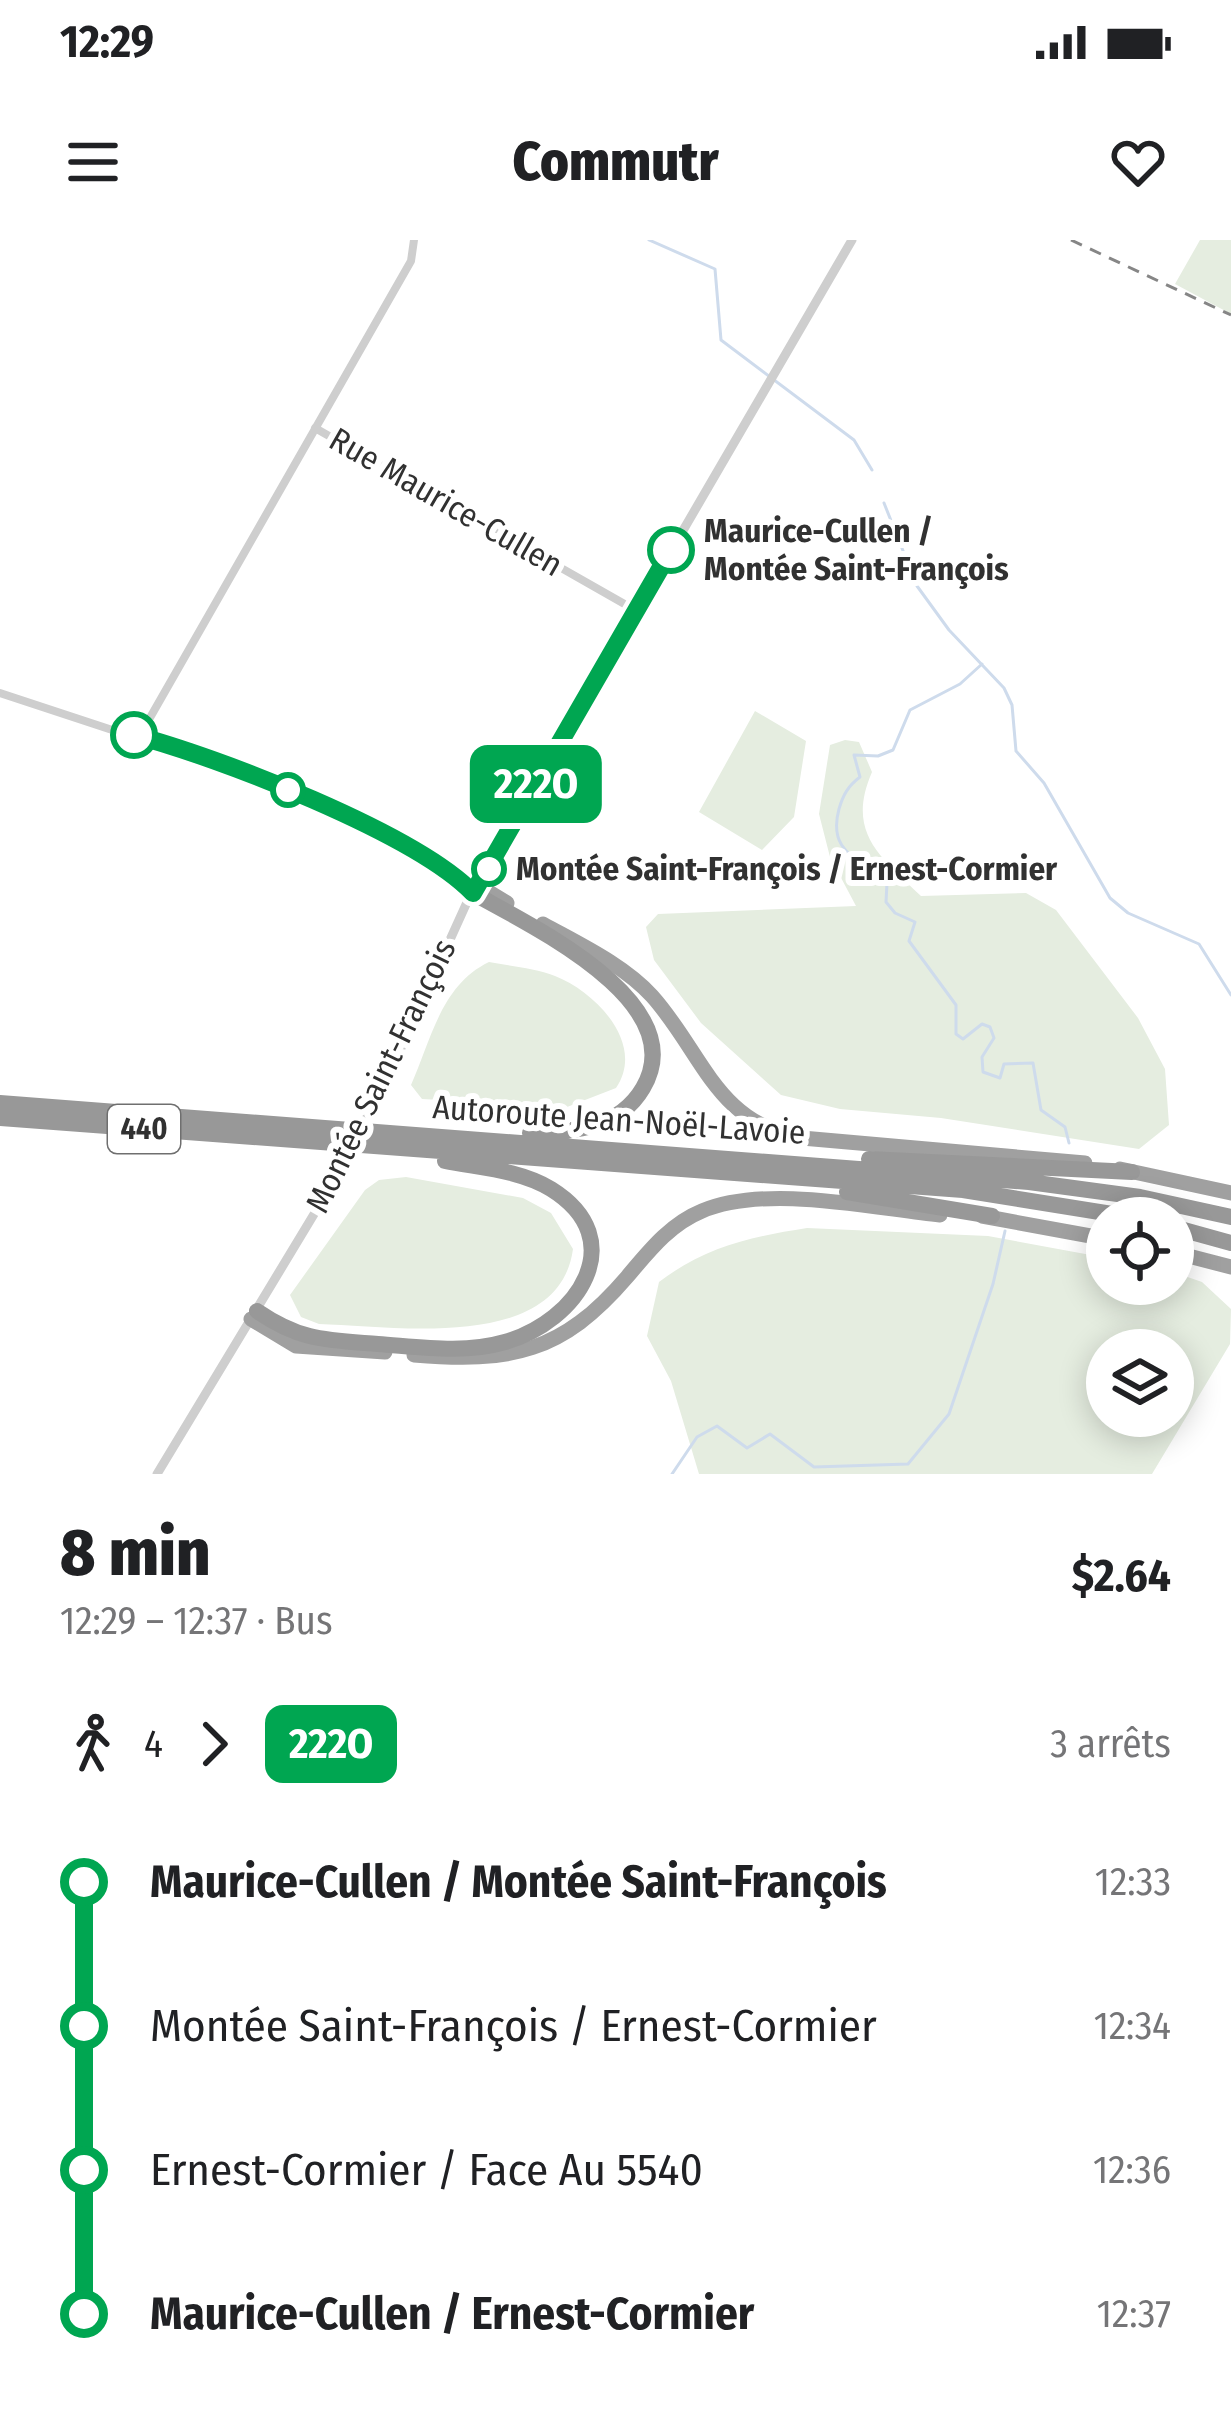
<!DOCTYPE html>
<html lang="fr">
<head>
<meta charset="utf-8">
<style>
	:root { --surface:#fff; --page:#f2f2f2; --text:#202124; --muted:#757577 }
	body { margin:0; font-family:"Fira Sans Condensed",sans-serif; background:var(--page); color:var(--text); height:100vh; display:flex; flex-direction:column; font-size:45px; white-space:nowrap }
	* { box-sizing:border-box; margin:0 }
	p { font-size:39px; color:var(--muted) }
	.icon { flex:none; width:66px; height:66px; fill:none; stroke:currentColor; stroke-width:2; stroke-linecap:round; stroke-linejoin:round }
	.map { position:relative; height:1234px; overflow:hidden }
	.details { display:flex; flex-direction:column; background:var(--surface); flex:1 }
	.details>* { flex:none }
	.badge { padding:0 24px; border-radius:18px; font-size:42px; line-height:78px }
	.controls { position:absolute; left:1086px; top:957px; display:grid; gap:24px }
	.controls a { display:grid; place-items:center; width:108px; height:108px; border-radius:50%; background:var(--surface); box-shadow:0 6px 30px #0003; font-size:60px }
	.map>.badge { position:absolute; translate:-50% -50%; box-shadow:0 0 0 6px #fff }
	.legs { display:flex; align-items:center; gap:18px; height:132px; padding:0 60px; font-size:39px }
	.legs p { margin-inline-start:auto }
	.headline { display:flex; align-items:center; justify-content:space-between; height:204px; padding:0 60px }
	h1 { font-size:66px; font-weight:800; line-height:90px }
	ul { padding:0 60px; list-style:none }
	li { display:flex; align-items:center; gap:42px; height:144px; font-size:45px }
	li i { display:grid; place-items:center; width:18px; height:100%; margin:0 15px; background:currentColor }
	li i::after { content:''; width:30px; height:30px; margin:-15px; border:9px solid; border-radius:50%; background:var(--surface) }
	li p { margin-inline-start:auto }
	li:first-child i { background:linear-gradient(#0000 50%,currentColor 0) }
	li:last-child i { background:linear-gradient(currentColor 50%,#0000 0) }
	.status { display:flex; justify-content:space-between; align-items:center; height:84px; padding:0 60px; background:var(--surface); direction:ltr }
	.status svg { height:33px; fill:currentColor }
	header { display:flex; justify-content:space-between; align-items:center; height:156px; padding:0 60px; background:var(--surface); font-size:54px; font-weight:800 }
	.map>svg:first-child { display:block }
	.green { fill:#e5ede0; fill-rule:evenodd }
	.lines { fill:none; stroke-linecap:round; stroke-linejoin:round }
	.stream { stroke:#cedbec; stroke-width:3 }
	.minor { stroke:#cecece; stroke-width:8 }
	.tertiary { stroke:#cecece; stroke-width:9 }
	.trunk { stroke:#a0a0a0; stroke-width:15 }
	.motorway { stroke:#989898; stroke-width:16 }
	.rail { stroke:#868686; stroke-width:3; stroke-dasharray:12 9; stroke-linecap:butt }
	.line-1-casing { stroke:#fff; stroke-width:27 }
	.line-1 { stroke:#00a651; stroke-width:18 }
	.stop-1-dot { fill:#fff; stroke:#00a651; stroke-width:6 }
	.labels { text-anchor:middle; dominant-baseline:central; stroke-width:12; stroke-linejoin:round; paint-order:stroke }
	.shield { fill:#fff; stroke:#6f6f6f; stroke-width:3 }
	.shield-label { font-size:30px; font-weight:bold; fill:#313131 }
	.street-label { font-size:33px; fill:#313131; stroke:#fff }
	.stop-label { font-size:33px; font-weight:bold; fill:#313131; stroke:#fff; text-anchor:start }
</style>
</head>
<body>
<div class="status"><b>12:29</b><svg viewBox="0 0 49 12"><path d="M0 12V9h3v3zM5 12V6h3v6zM10 12V3h3v9zM15 12V0h3v12zM26 1h20v11H26zM47 4h2v5h-2z"/></svg></div>
<header><svg class="icon" aria-label="menu" viewBox="0 0 24 24"><path d="M4 6h16M4 12h16M4 18h16"/></svg>Commutr<svg class="icon" aria-label="heart" viewBox="0 0 24 24"><path d="M12 20l-8-8c-3-5 5-10 8-4 3-6 11-1 8 4z"/></svg></header>
<div class="map">
<svg width="1231" height="1234" viewBox="0 0 1231 1234">
	<rect width="100%" height="100%" fill="#fff"/>
	<!-- green -->
	<path class="green" d="M1200 0H1231V74L1175 44Z
		M755 471 806 501 794 577 762 610 699 572Z
		M845 500 859 502 872 532C846 592 879 616 921 656L1026 653 1056 670 1138 778 1165 829 1169 885 1139 909 941 878 840 869 781 855 701 783 654 720 646 687 658 674 856 666 830 617 819 574 830 505Z
		M489 722C510 726 535 728 555 736 596 752 646 804 616 848L567 867 422 859 411 845C431 800 441 745 489 722Z
		M406 937 523 958 551 973 573 1009C559 1113 394 1086 319 1084L301 1077 290 1055 365 950 379 940Z
		M807 988 988 996 1107 1018V1044H1173V1032L1202 1042 1231 1069 1230 1104 1152 1234H699L671 1141 647 1096 659 1042C705 1007 750 997 807 988ZM1107 1110H1173V1176H1107Z"/>
	<g class="lines">
		<!-- stream -->
		<path class="stream" d="M649 0 715 29 721 100 854 200 872 230
			M884 263 917 346 949 390 1004 448 1012 465 1016 511 1044 543 1110 658 1128 673 1199 704 1231 755
			M982 424 960 444 910 470 893 510 878 516 854 515 860 537C848 546 843 555 839 569 827 613 860 618 887 643L886 662 895 673 915 682 909 701 956 765V794L963 799 982 784 990 787 994 798 982 817 983 832 1000 838 1004 824 1033 823 1041 870 1065 887 1069 903
			M672 1234 697 1197 717 1186 747 1208 770 1194 814 1227 908 1224 949 1174 993 1044 1005 991"/>
		<!-- minor -->
		<path class="minor" d="M315 188 635 370
			M0 453 264 540 371 590 472 652
			M139 497 411 21 414 0"/>
		<!-- tertiary -->
		<path class="tertiary" d="M157 1234 328 951 387 839 468 660 852 0"/>
		<!-- trunk -->
		<path class="trunk" d="M479 646 507 663
			M543 684C579 704 624 725 652 756 703 813 716 884 802 898L1085 923
			M1120 929 1231 953
			M982 976 1107 999
			M1173 1012 1231 1027
			M251 1079 296 1106 385 1112
			M414 1115C511 1123 562 1113 627 1037 649 1011 670 984 702 971 766 944 872 968 940 975"/>
		<!-- motorway -->
		<path class="motorway" d="M473 653C529 685 694 762 643 848 619 889 573 892 530 893
			M0 863 1029 942 1140 957 1231 977
			M0 878 963 950 1137 978
			M869 919 1132 932
			M847 952 992 976
			M1173 987 1231 1003
			M257 1071C301 1101 326 1100 378 1104 420 1107 464 1114 505 1102 577 1082 633 1000 551 949 520 930 480 928 445 921"/>
		<!-- rail -->
		<path class="rail" d="M1071 0 1231 75"/>
	</g>
	<g class="lines">
		<defs>
			<path id="line-1" d="M134 495C218 517 415 593 473 653L671 310"/>
		</defs>
		<!-- line-1 casing -->
		<use href="#line-1" class="line-1-casing"/>
		<!-- line-1 -->
		<use href="#line-1" class="line-1"/>
	</g>
	<!-- markers -->
	<g class="stop-1-dot">
		<circle cx="671" cy="310" r="21"/>
		<circle cx="134" cy="495" r="21"/>
		<circle cx="288" cy="550" r="15"/>
		<circle cx="489" cy="629" r="15"/>
	</g>
	<g class="labels">
		<!-- shield labels -->
		<rect class="shield" x="108" y="865" width="72" height="48" rx="9"/>
		<g class="shield-label">
			<text x="144" y="889">440</text>
		</g>
		<!-- street labels -->
		<g class="street-label">
			<text transform="translate(446 262) rotate(30)">Rue Maurice-Cullen</text>
			<text transform="translate(381 836) rotate(-64)">Montée Saint-François</text>
			<text transform="translate(619 880) rotate(4)">Autoroute Jean-Noël-Lavoie</text>
		</g>
		<!-- stop labels -->
		<g class="stop-label">
			<text x="704" y="291">Maurice-Cullen /<tspan x="704" dy="38">Montée Saint-François</tspan></text>
			<text x="516" y="629">Montée Saint-François / Ernest-Cormier</text>
		</g>
	</g>
</svg>
<div class="controls">
<a><svg class="icon" aria-label="locate" viewBox="0 0 24 24"><circle cx="12" cy="12" r="6"/><path d="M12 2v4M12 18v4M2 12h4M18 12h4"/></svg></a>
<a><svg class="icon" aria-label="layers" viewBox="0 0 24 24"><path d="M12 4l9 5-9 5-9-5zM3 14l9 5 9-5"/></svg></a>
</div>
<b class="badge" style="left:536px;top:544px;background:#00a651;color:#fff">222O</b>
</div>
<section class="details">
<div class="headline"><div><h1>8 min</h1><p>12:29 – 12:37 · Bus</p></div><b>$2.64</b></div>
<div class="legs"><svg class="icon" aria-label="walk" viewBox="0 0 24 24"><circle cx="13" cy="4" r="2"/><path d="M13 8l-2 6 4 7M11 14l-3 7M7 12l3-4h3l4 4"/></svg>4<svg class="icon" aria-label="forward" viewBox="0 0 24 24"><path d="M9 5l7 7-7 7"/></svg><b class="badge" style="background:#00a651;color:#fff">222O</b><p>3 arrêts</p></div>
<ul>
<li><i style="color:#00a651"></i><b>Maurice-Cullen / Montée Saint-François</b><p>12:33</p></li>
<li><i style="color:#00a651"></i><span>Montée Saint-François / Ernest-Cormier</span><p>12:34</p></li>
<li><i style="color:#00a651"></i><span>Ernest-Cormier / Face Au 5540</span><p>12:36</p></li>
<li><i style="color:#00a651"></i><b>Maurice-Cullen / Ernest-Cormier</b><p>12:37</p></li>
</ul>
</section>
</body>
</html>
